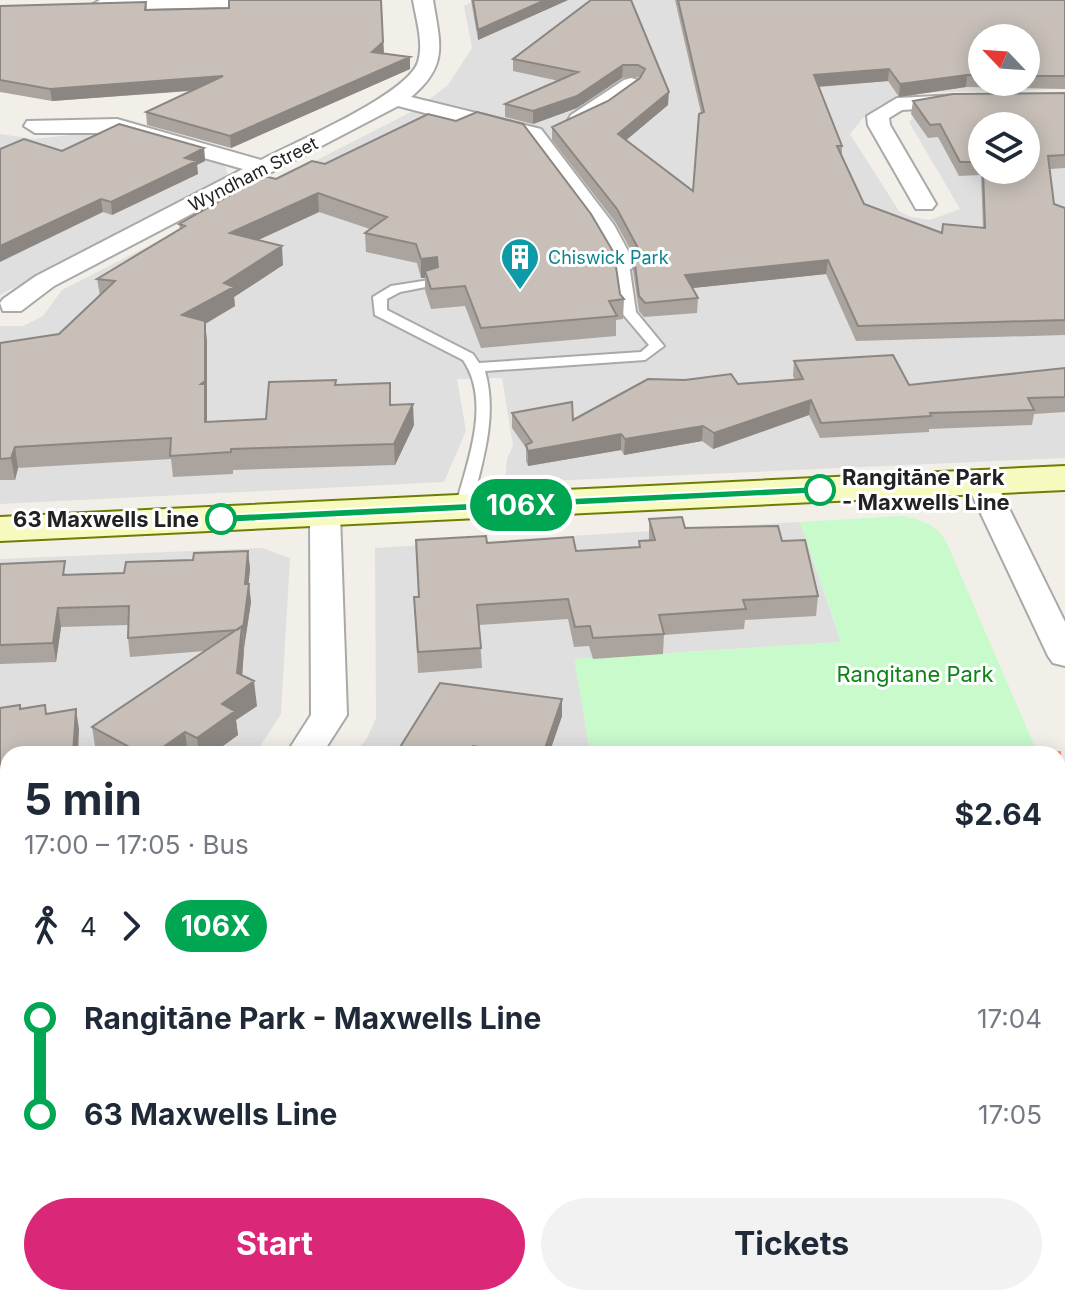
<!DOCTYPE html>
<html lang="en">
<head>
<meta charset="utf-8">
<style>
	:root { --surface:#fff; --page:#f2f2f3; --text:#1f2937; --muted:#747a83; --accent:#db2777 }
	body { margin:0; font-family:Inter,sans-serif; background:var(--page); color:var(--text); height:100vh; display:flex; flex-direction:column; font-size:30px; white-space:nowrap }
	* { box-sizing:border-box; margin:0 }
	p { font-size:26px; color:var(--muted) }
	.icon { flex:none; width:44px; height:44px; fill:none; stroke:currentColor; stroke-width:2; stroke-linecap:round; stroke-linejoin:round }
	.map { position:relative; flex:1; overflow:hidden }
	.side { position:absolute; left:0px; top:746px; width:1066px; height:560px; display:flex; flex-direction:column; background:var(--surface); border-radius:24px 24px 0 0; box-shadow:0 4px 20px #0003 }
	.side>* { flex:none }
	.badge { padding:0 16px; border-radius:26px; font-size:28px; line-height:52px }
	.needle { width:52px; rotate:295deg }
	.fabs { position:absolute; left:968px; top:24px; display:grid; gap:16px }
	.fabs a { display:grid; place-items:center; width:72px; height:72px; border-radius:50%; background:var(--surface); box-shadow:0 4px 20px #0003; font-size:40px }
	.map>.badge { position:absolute; translate:-50% -50%; box-shadow:0 0 0 4px #fff }
	.legs { display:flex; align-items:center; gap:12px; height:88px; padding:0 24px; font-size:26px }
	.legs p { margin-inline-start:auto }
	.overview { display:flex; align-items:center; justify-content:space-between; height:136px; padding:0 24px }
	h1 { font-size:44px; font-weight:700; line-height:60px }
	.primary-button { display:flex; gap:16px; margin-top:auto; padding:16px 24px }
	.primary-button a { flex:1; height:92px; border-radius:48px; background:var(--accent); color:#fff; font-size:32px; font-weight:700; line-height:92px; text-align:center }
	.primary-button a+a { background:var(--page); color:var(--text) }
	ul { padding:0 24px; list-style:none }
	li { display:flex; align-items:center; gap:28px; height:96px; font-size:30px }
	li i { display:grid; place-items:center; width:12px; height:100%; margin:0 10px; background:currentColor }
	li i::after { content:''; width:20px; height:20px; margin:-10px; border:6px solid; border-radius:50%; background:var(--surface) }
	li p { margin-inline-start:auto }
	li:first-child i { background:linear-gradient(#0000 50%,currentColor 0) }
	li:last-child i { background:linear-gradient(currentColor 50%,#0000 0) }
	.map>svg:first-child { display:block }
	.residential { fill:#e0dfdf; fill-rule:evenodd }
	.park { fill:#c8facc }
	.lines { fill:none; stroke-linecap:round; stroke-linejoin:round }
	.lane-casing { stroke:#a9a9a9; stroke-width:4 }
	.street-casing { stroke:#a9a9a9; stroke-width:4 }
	.secondary-casing { stroke:#707d05; stroke-width:4 }
	.path-far1 { stroke:#fa8072; stroke-width:5; stroke-dasharray:4 4; stroke-linecap:butt }
	.path { stroke:#fa8072; stroke-width:6; stroke-dasharray:5 5; stroke-linecap:butt }
	.lane { fill:#fff; fill-rule:evenodd }
	.street { fill:#fff; fill-rule:evenodd }
	.secondary { fill:#f7fabf; fill-rule:evenodd }
	.wall { fill:#aba49e; fill-rule:evenodd }
	.shaded-wall { fill:#8b8681 }
	.building { fill:#c7bfb8; stroke:#8b8681; stroke-width:2 }
	.line-1 { fill:#00a651; stroke:#fff; stroke-width:2 }
	.stop-1-dot { fill:#fff; stroke:#00a651; stroke-width:4 }
	.labels { text-anchor:middle; dominant-baseline:central; stroke-width:6; stroke-linejoin:round; paint-order:stroke }
	.far-street-label { font-size:18px; fill:#222; stroke:#fff }
	.far-culture-label { font-size:18px; fill:#0d838f; stroke:#fff; text-anchor:start }
	.stop-label { font-size:22px; font-weight:bold; fill:#222; stroke:#fff; text-anchor:start }
	.park-label { font-size:22px; fill:#0c8416; stroke:#fff }
</style>
</head>
<body>
<div class="map">
<svg width="1065" height="1306" viewBox="0 0 1065 1306">
	<rect width="100%" height="100%" fill="#f2efe9"/>
	<!-- residential -->
	<path class="residential" d="M504 0H1065V89L922 93 880 105 862 119 850 134 899 211 911 217 930 220 960 209 909 122 916 115 1065 107V458L505 483 507 459 513 446 502 378 457 379 466 431 444 482 0 504V326H23L43 316 62 290 415 110 448 85 472 48 464 6 475 1ZM982 38H1026V82H982ZM982 126H1026V170H982Z
		M96 132 127 136 225 166 228 175 0 295V134L35 139Z
		M800 522 841 642 575 659 589 746 586 754H355L367 738 376 718 375 548Z
		M262 548 290 558 281 714 255 754H8V843L0 845V559Z
		M8 897V1121L0 1122V898Z"/>
	<!-- park -->
	<path class="park" d="M901 516C921 519 935 524 946 541L1038 754H586L589 746 574 659 841 642 800 522Z
		M1058 803 1065 820V1306H0V1122L8 1121V1298H1058Z"/>
	<g class="lines">
		<defs>
			<path id="lane" d="M622 260 629 264 636 312 664 346 645 360 485 371C498 417 482 463 471 508L469 511H457L455 508C467 463 492 402 463 360L375 315 373 297 391 286 436 279V285L400 292 387 299V310L473 354 479 363 641 352 649 345 622 313 615 264Z"/>
			<path id="street" d="M100 0H304L294 6 93 10 90 6Z
				M413 0H433C440 44 449 65 411 97L541 129 614 225 635 264 631 269H613L593 231 525 139 398 106 54 286 21 311H3L0 303 3 299 36 276 243 169 116 133H35L24 126 27 121 117 119 261 160C295 142 407 95 418 62 424 43 416 19 413 0Z
				M631 78 638 80 642 84 638 88 587 125H571L568 120 571 115 624 80Z
				M957 95 968 101 965 106 902 110 889 118 890 125 936 204 932 209H916L868 125 867 116 897 98Z
				M981 473 992 476 996 482 1065 622V666L1053 663 1048 656 966 482 970 476Z
				M325 505 336 507 340 514 347 715 322 754H286L311 715 310 514 314 507Z
				M8 853V879L0 881V855Z"/>
			<path id="secondary" d="M1065 466V490L0 541V517Z"/>
		</defs>
		<!-- lane casing -->
		<use href="#lane" class="lane-casing"/>
		<!-- street casing -->
		<use href="#street" class="street-casing"/>
		<!-- secondary casing -->
		<use href="#secondary" class="secondary-casing"/>
		<!-- path-far1 -->
		<path class="path-far1" d="M1057 754 1065 753"/>
		<!-- path -->
		<path class="path" d="M1058 1005 1065 1004"/>
		<!-- lane -->
		<use href="#lane" class="lane"/>
		<!-- street -->
		<use href="#street" class="street"/>
		<!-- secondary -->
		<use href="#secondary" class="secondary"/>
	</g>
	<!-- wall -->
	<path class="wall" d="M381 0 384 54 410 69 231 148 147 125 146 112 191 91 52 101 0 92V6L146 2 147 10 229 8Z
		M471 0H568L478 40Z
		M631 0 668 105 626 140 693 191 701 113 675 0H1065V89L966 87 899 97 888 81 819 87 842 146V156L864 204 942 233 983 227 981 175 959 176 938 137 928 138 911 114 913 101 1065 93V168L1050 169 1054 204 1065 208V335L856 341 826 274 692 288 698 298 697 313 644 317 639 311 633 271 634 256 616 223 552 140V127L608 101 640 78 638 77 622 78 577 108 533 124 505 117V104L559 81 513 71V59ZM982 38H1026V82H982ZM982 126 1026 170H982Z
		M204 148 205 161 197 165 198 174 112 215 103 212 62 151Z
		M276 179 620 294 624 299 623 319 616 320V336L481 348 465 306 431 309 425 290V278H421L417 263 366 252 365 233 370 229 319 212 258 240 283 265 234 297 235 306 205 324 207 341V422L266 419 336 385 391 405 414 425 395 465 233 470V474L173 477 171 459 18 468 15 480H0V343L59 334 100 296 97 279 180 229 179 224Z
		M794 361 909 385 1065 368V412L1034 414 1032 425 929 429V432L820 438 809 415 713 449 702 441 624 455 621 450 528 466 526 461V448L512 428V413L573 420 738 384 795 380 793 376Z
		M649 519 685 528 782 541 818 596 816 616 745 620 744 629 664 635 663 654 593 659 589 646 574 647 568 619 479 625 482 668 418 673 414 597H419L487 543 576 551 639 547V541L649 540Z
		M248 551 250 569 248 584 251 602 244 648 242 675 257 706 236 720 238 735 212 754H100L96 752 92 727 205 651 130 657 128 638V625L61 627 56 662 0 664V564L68 574 124 573Z
		M562 716 549 754H397V752Z
		M1058 937 1065 955V967L1062 980H1058Z"/>
	<!-- shaded-wall -->
	<path class="shaded-wall" d="M545 0H568L478 40V30Z
		M383 42 384 54 372 52Z
		M410 57V69L231 148 230 136Z
		M623 65 622 78 577 108 533 124V111Z
		M889 69 888 81 813 87 814 75Z
		M967 75 966 87 899 97 900 84Z
		M223 76 224 88 52 101 50 89Z
		M669 92 668 105 618 147V134Z
		M204 148 205 161 197 165 198 174 112 215 111 202 185 158Z
		M318 193 319 212 232 252 230 233Z
		M101 199 103 212 0 262V246Z
		M282 246 283 265 234 297 235 306 205 324 207 341V443L201 384 182 315 224 283Z
		M437 257 438 277 425 271V278H421V259Z
		M828 260 826 274 684 289 685 275Z
		M811 400 809 415 713 449 714 433Z
		M413 404 414 425 395 465 394 444Z
		M703 426 702 441 624 455 625 439Z
		M621 434V450L528 466V451Z
		M15 447 18 468 15 480 11 458Z
		M248 551 250 569 247 599 249 584 251 602 244 648 243 629Z
		M58 608 61 627 56 662 53 643Z
		M242 626 244 650 241 691 254 681 257 706 236 720 238 735 212 754H199L197 738 222 704 237 673Z
		M562 699V716L549 754H543Z
		M76 709 79 729 78 754H73Z
		M185 732 188 754H153Z
		M8 780V801L0 802V781Z
		M8 953V982L0 983V954Z"/>
	<!-- building -->
	<path class="building" d="M229 0H381L383 42 372 52 410 57 230 136 146 112 223 76 50 89 0 80V6L146 2 145 10 229 8Z
		M473 0H545L478 30Z
		M591 0H631L669 92 618 134 693 191 699 114 704 112 678 0H1065V76H1026V38H982V75H967L900 84 889 69 814 75 842 146H837L864 204 942 233 943 224 985 228 983 170H1026V126H982V162H960L940 124 930 125 913 101 953 94 1065 93V155L1048 156 1054 204 1065 208V320L858 326 828 260 685 275 698 298 645 303 639 296 634 257 638 248 617 209 552 127 608 101 640 78 645 69 638 65H623L577 96 533 111 505 104 578 72 513 59Z
		M477 112 523 124 591 214 614 253 620 294 624 299 609 301 617 316 481 328 465 286 431 289 425 271 438 267 437 257 421 259 416 244 365 233 387 217 318 193 230 233 282 246 224 283 234 287 182 315 205 321V381L201 384H205V422L266 419 269 382 336 380 335 385 390 383V405L413 404 394 444 231 449V452L170 456 171 438 15 447 11 458 0 459V343L59 334 115 281 97 279 185 226 179 224 264 176 276 179 312 161 325 164 428 114 456 121Z
		M119 124 204 148 185 158 197 161 111 202 101 199 0 246V149L24 139 62 151Z
		M893 355 909 385 1065 368V397L1028 398 1034 410 930 413 931 416 821 423 811 400 714 433 703 426 625 439 621 434 528 451 526 445 532 442 512 413 572 402 573 420 648 379 685 380 731 374 738 384 803 379 794 361Z
		M682 517 685 528 778 526 782 541 805 540 818 596 743 600 746 609 659 615 664 634 593 638 590 626 575 627 568 599 477 605 481 648 418 652 414 597H419L416 540 486 536 487 543 573 537 576 551 640 547 639 541 655 540 649 519Z
		M248 551 245 584H249L243 629 242 630V626L237 630 128 638 129 606 58 608 53 643 0 645V564L65 561 63 575 124 573 126 562 193 560 194 553Z
		M242 626 237 673 254 681 222 704 235 711 197 738 185 732 153 754H142L92 727Z
		M440 683 562 699 543 754H526L473 746 469 754H403L404 753 397 752Z
		M20 705V709L45 705 46 714 76 709 73 754H8V780L0 781V708Z
		M8 911V953L0 954V912Z
		M1058 937 1065 955V959L1058 960Z"/>
	<!-- line-1 -->
	<path class="line-1" d="M820 486 827 490 825 493 221 523 214 519 221 515Z"/>
	<!-- icons -->
	<defs>
		<symbol id="building-pin" viewBox="-11 -11 22 30"><path d="M0 17L-7.5 6A9.5 9.5 0 1 1 7.5 6Z" fill="#0f9aa8" stroke="#fff"/><path d="M-4-6H4V6H1V3H-1V6H-4ZM-2.5-4.3h1.7v1.8h-1.7ZM.8-4.3h1.7v1.8H.8ZM-2.5-1h1.7V.8h-1.7ZM.8-1h1.7V.8H.8Z" fill="#fff"/></symbol>
	</defs>
	<g fill-rule="evenodd">
		<use href="#building-pin" x="498" y="235" width="44" height="60"/>
	</g>
	<!-- markers -->
	<g class="stop-1-dot">
		<circle cx="820" cy="490" r="14"/>
		<circle cx="221" cy="519" r="14"/>
	</g>
	<g class="labels">
		<!-- far-street labels -->
		<g class="far-street-label">
			<text transform="translate(253 174) rotate(-27)">Wyndham Street</text>
		</g>
		<!-- far-culture labels -->
		<g class="far-culture-label">
			<text x="548" y="257">Chiswick Park</text>
		</g>
		<!-- stop labels -->
		<g class="stop-label">
			<text x="842" y="477">Rangitāne Park<tspan x="842" dy="25">- Maxwells Line</tspan></text>
			<text x="199" y="519" text-anchor="end">63 Maxwells Line</text>
		</g>
		<!-- park labels -->
		<g class="park-label">
			<text x="915" y="674">Rangitane Park</text>
		</g>
	</g>
</svg>
<div class="fabs">
<a><svg class="needle" viewBox="-14 -14 28 28"><path d="M0-13l5 13h-10z" fill="#e53935"/><path d="M0 13l5-13h-10z" fill="#747a83"/></svg></a>
<a><svg class="icon" aria-label="layers" viewBox="0 0 24 24"><path d="M12 4l9 5-9 5-9-5zM3 14l9 5 9-5"/></svg></a>
</div>
<b class="badge" style="left:521px;top:505px;background:#00a651;color:#fff">106X</b>
<section class="side">
<div class="overview"><div><h1>5 min</h1><p>17:00 – 17:05 · Bus</p></div><b>$2.64</b></div>
<div class="legs"><svg class="icon" aria-label="walk" viewBox="0 0 24 24"><circle cx="13" cy="4" r="2"/><path d="M13 8l-2 6 4 7M11 14l-3 7M7 12l3-4h3l4 4"/></svg>4<svg class="icon" aria-label="forward" viewBox="0 0 24 24"><path d="M9 5l7 7-7 7"/></svg><b class="badge" style="background:#00a651;color:#fff">106X</b></div>
<ul>
<li><i style="color:#00a651"></i><b>Rangitāne Park - Maxwells Line</b><p>17:04</p></li>
<li><i style="color:#00a651"></i><b>63 Maxwells Line</b><p>17:05</p></li>
</ul>
<div class="primary-button"><a>Start</a><a>Tickets</a></div>
</section>
</div>
</body>
</html>
